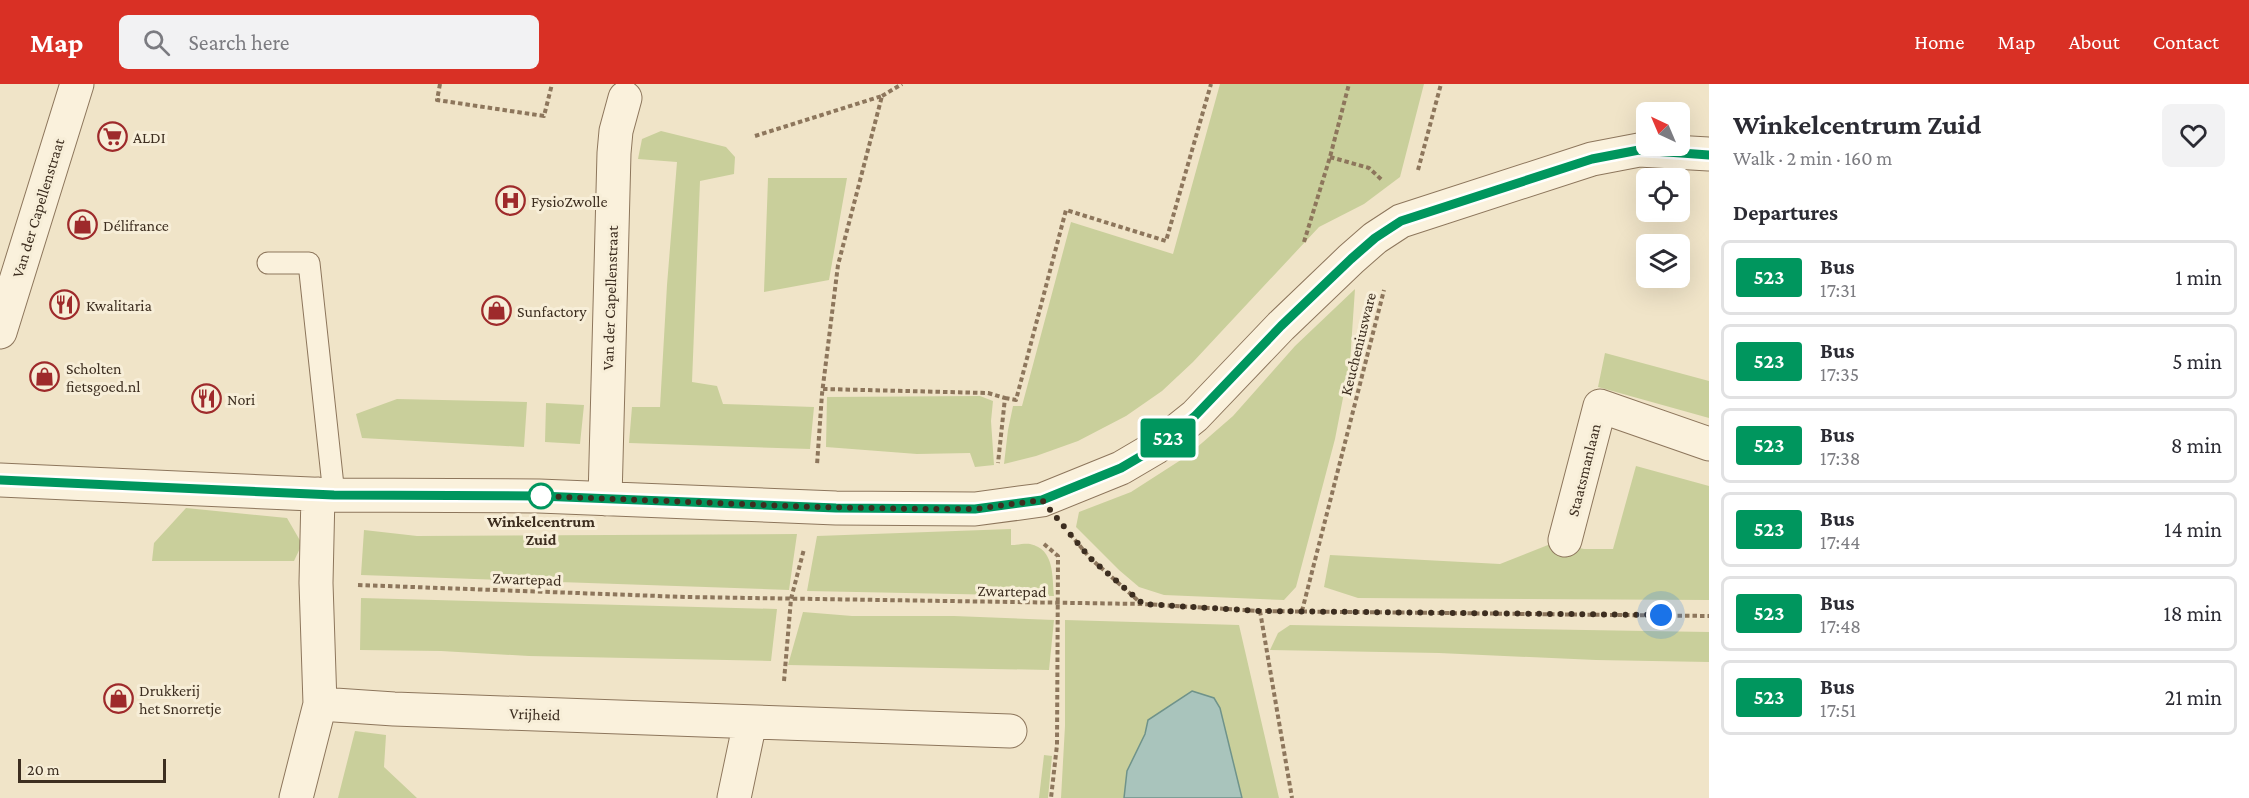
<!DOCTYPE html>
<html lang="en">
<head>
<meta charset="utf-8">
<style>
	:root { --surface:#fff; --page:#f2f2f3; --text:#2b2b33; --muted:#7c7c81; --line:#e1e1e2; --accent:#d93025 }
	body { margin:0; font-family:"Crimson Pro",serif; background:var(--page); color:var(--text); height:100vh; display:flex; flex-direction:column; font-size:22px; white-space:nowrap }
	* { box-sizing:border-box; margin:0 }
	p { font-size:20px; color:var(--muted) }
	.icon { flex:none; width:33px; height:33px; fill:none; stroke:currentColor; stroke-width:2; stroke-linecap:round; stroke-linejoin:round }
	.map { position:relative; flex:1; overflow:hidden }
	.panel { display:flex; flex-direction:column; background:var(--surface); width:540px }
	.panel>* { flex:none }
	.badge { padding:0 12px; border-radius:4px; font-size:21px; line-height:39px }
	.needle { width:39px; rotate:316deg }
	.tools { position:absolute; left:1636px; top:18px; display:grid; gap:12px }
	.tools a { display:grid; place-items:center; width:54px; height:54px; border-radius:9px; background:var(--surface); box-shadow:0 6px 24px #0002; font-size:30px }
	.scale { position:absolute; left:18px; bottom:15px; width:148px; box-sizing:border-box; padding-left:6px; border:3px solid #3d2e20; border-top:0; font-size:16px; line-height:21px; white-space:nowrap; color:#3d2e20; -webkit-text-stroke:4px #f7eed8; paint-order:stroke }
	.you { position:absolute; width:30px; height:30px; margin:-15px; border:4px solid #fff; border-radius:50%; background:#1a73e8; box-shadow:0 0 0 9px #1a73e833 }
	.map>.badge { position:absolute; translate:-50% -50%; box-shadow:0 0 0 3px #fff }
	h2 { padding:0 24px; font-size:22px; line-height:54px }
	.round { display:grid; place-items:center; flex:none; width:63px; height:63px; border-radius:9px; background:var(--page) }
	.summary { display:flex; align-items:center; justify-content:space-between; height:102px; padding:0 24px }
	h1 { font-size:28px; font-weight:700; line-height:45px }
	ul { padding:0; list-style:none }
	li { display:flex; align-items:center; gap:18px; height:75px; margin:0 12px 9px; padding:0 12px; border:3px solid var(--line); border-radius:9px }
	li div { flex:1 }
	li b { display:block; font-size:22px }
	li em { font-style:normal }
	li .badge { min-width:66px; font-weight:700; text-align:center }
	header { display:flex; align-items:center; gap:36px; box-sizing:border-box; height:84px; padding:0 30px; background:var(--accent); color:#fff }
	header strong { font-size:28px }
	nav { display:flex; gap:33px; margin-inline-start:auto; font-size:21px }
	.search { width:420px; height:54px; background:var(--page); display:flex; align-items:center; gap:15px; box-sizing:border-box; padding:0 21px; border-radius:9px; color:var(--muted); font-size:22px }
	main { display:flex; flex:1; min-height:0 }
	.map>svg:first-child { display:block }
	.green { fill:#c9cf9b }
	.water { fill:#a9c4bc; stroke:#6f938a; stroke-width:1.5 }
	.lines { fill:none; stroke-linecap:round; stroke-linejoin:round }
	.service-casing { stroke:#8d765c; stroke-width:23 }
	.minor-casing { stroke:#8d765c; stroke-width:35 }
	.path { stroke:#8d765c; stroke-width:4; stroke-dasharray:4.5 3; stroke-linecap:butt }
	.service { stroke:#faf1dc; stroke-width:21 }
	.minor { stroke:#faf1dc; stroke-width:33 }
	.line-casing { stroke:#fff; stroke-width:14 }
	.line { stroke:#00965e; stroke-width:9 }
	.walk { stroke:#3d2e20; stroke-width:6; stroke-dasharray:0 10.8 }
	.stop-dot { fill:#fff; stroke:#00965e; stroke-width:3 }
	.labels { text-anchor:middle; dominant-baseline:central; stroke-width:6; stroke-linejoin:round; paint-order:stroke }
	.poi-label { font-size:16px; fill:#3d2e20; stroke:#f7eed8; text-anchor:start }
	.street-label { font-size:16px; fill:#3d2e20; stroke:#f7eed8 }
	.stop-label { font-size:16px; font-weight:bold; fill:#3d2e20; stroke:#f7eed8 }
</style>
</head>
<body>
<header>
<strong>Map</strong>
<div class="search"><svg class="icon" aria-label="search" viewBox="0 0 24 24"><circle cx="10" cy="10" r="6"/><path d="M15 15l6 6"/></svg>Search here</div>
<nav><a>Home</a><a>Map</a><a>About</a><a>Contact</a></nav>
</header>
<main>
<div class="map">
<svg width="1709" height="714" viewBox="0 0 1709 714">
	<rect width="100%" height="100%" fill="#f0e4c8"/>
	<!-- green -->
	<path class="green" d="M1220 0H1424L1400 93 1364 120 1319 143 1193 278 1162 307 1126 332 1078 357 1036 372 1004 380 1008 346 1013 322H1022L1071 138 1173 170Z
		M661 47 726 63 735 73 734 90 700 97 692 298 717 302 723 320 814 323 810 365 629 359 632 323H660L667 201 677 78 638 75 642 55Z
		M768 94H847L829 196 764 208Z
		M1355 205 1350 278 1335 355 1296 503 1284 516 1164 511 1139 503 1119 486 1076 443 1079 428 1131 408 1187 372 1233 332 1295 262Z
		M1605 269 1709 297V334L1598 303Z
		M980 312 993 317 991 337 994 381 975 383 970 369 917 370 826 363 827 313Z
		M397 315 527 318 524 363 362 354 356 330Z
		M546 319 584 321 580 360 545 358Z
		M1636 382 1709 402V516L1358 514 1324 503 1330 471 1500 480 1553 459 1584 465H1613Z
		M186 424 287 434 302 460 294 477H152L154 459Z
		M1011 445V461C1017 461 1025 459 1030 460 1055 465 1052 493 1054 512L807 507 817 452Z
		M364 446 417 452 797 450 789 506 361 491Z
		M361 514 777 525 771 577 529 572 441 567 360 566Z
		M803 528 852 532H954L1054 536 1049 586 788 581Z
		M1065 536 1239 541 1279 714H1242L1220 624 1192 608 1148 636 1145 650 1127 687 1124 714H1061L1065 642Z
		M1290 541 1709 548V578L1596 576 1439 569 1270 566 1278 549Z
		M355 647 386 651 384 683 417 714H338Z
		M1044 671 1052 672 1048 714H1039Z"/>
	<!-- water -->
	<path class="water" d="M1192 607 1214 614 1220 624 1242 714H1124L1127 687 1145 650 1148 636Z"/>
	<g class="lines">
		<defs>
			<path id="service" d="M268 179H309L334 411"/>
			<path id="minor" d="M0 248 77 0
				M0 396 334 411 539 412 836 424 975 425 1042 416 1121 384 1155 364 1195 332 1281 242 1351 175 1375 154 1401 137 1592 75 1639 66 1709 70
				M605 415 614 69 616 47 625 14
				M1565 456 1600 322 1709 360
				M320 620 394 625 1010 647
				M296 714 320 620 316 499 318 410
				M734 714 750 638"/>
		</defs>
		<!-- service casing -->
		<use href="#service" class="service-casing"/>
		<!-- minor casing -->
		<use href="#minor" class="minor-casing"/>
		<!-- path -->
		<path class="path" d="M440 0 437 16 544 32 552 0
			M882 12 902 0
			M755 52 882 12 838 181 822 310 817 381
			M1330 73 1369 84 1383 97
			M1418 86 1441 0
			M1304 158 1330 73 1349 0
			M823 305 988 309 1005 314 998 379
			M1005 314 1016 316 1066 126 1166 157 1211 0
			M1070 450 1090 474 1142 520
			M1044 460 1058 472 1057 661 1051 714
			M358 501 686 513 1143 520 1260 527 1709 532
			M1260 527 1292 714
			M1302 527 1384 206
			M784 597 791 515 804 465"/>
		<!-- service -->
		<use href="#service" class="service"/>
		<!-- minor -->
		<use href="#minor" class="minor"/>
	</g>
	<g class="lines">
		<defs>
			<path id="line" d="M0 396 334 411 539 412 836 424 975 425 1042 416 1121 384 1155 364 1195 332 1281 242 1351 175 1375 154 1401 137 1592 75 1639 66 1709 71"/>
		</defs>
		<!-- line casing -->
		<use href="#line" class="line-casing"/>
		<!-- line -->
		<use href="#line" class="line"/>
		<!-- walk -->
		<path class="walk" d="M541 412H539L815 423 923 425H975L1042 416 1090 474 1143 520 1260 527 1661 531"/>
	</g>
	<!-- icons -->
	<defs>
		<symbol id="supermarket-ring" viewBox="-11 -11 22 22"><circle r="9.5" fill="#f7eed8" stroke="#9e2a2b" stroke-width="1.5"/><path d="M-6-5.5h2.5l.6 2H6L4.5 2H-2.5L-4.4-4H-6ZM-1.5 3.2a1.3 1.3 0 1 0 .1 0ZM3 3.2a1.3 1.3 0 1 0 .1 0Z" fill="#9e2a2b"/></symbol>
		<symbol id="hospital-ring" viewBox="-11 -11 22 22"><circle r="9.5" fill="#f7eed8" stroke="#9e2a2b" stroke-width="1.5"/><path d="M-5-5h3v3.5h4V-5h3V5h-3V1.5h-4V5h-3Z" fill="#9e2a2b"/></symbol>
		<symbol id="shop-ring" viewBox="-11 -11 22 22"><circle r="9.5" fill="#f7eed8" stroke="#9e2a2b" stroke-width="1.5"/><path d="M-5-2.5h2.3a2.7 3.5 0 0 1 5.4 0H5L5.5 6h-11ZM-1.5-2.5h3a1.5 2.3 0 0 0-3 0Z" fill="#9e2a2b"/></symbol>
		<symbol id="restaurant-ring" viewBox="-11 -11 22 22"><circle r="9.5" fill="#f7eed8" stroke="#9e2a2b" stroke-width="1.5"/><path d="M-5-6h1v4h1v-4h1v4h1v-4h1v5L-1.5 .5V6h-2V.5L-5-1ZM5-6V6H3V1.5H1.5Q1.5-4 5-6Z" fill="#9e2a2b"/></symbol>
	</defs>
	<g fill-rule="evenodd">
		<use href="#supermarket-ring" x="96" y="36" width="33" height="33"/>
		<use href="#hospital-ring" x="494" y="100" width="33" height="33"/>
		<use href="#shop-ring" x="66" y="124" width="33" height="33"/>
		<use href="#restaurant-ring" x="48" y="204" width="33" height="33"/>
		<use href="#shop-ring" x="480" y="210" width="33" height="33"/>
		<use href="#shop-ring" x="28" y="276" width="33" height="33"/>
		<use href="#restaurant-ring" x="190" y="298" width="33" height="33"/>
		<use href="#shop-ring" x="102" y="598" width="33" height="33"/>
	</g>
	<!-- markers -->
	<circle class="stop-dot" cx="541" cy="412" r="12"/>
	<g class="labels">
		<!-- poi labels -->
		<g class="poi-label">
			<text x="133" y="53">ALDI</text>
			<text x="531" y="117">FysioZwolle</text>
			<text x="103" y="141">Délifrance</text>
			<text x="86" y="221">Kwalitaria</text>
			<text x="517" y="227">Sunfactory</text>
			<text x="66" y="284">Scholten<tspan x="66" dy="18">fietsgoed.nl</tspan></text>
			<text x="227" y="315">Nori</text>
			<text x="139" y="606">Drukkerij<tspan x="139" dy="18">het Snorretje</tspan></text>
		</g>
		<!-- street labels -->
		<g class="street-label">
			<text transform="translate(38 124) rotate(-73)">Van der Capellenstraat</text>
			<text transform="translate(610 214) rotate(-88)">Van der Capellenstraat</text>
			<text transform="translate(1358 260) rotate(-76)">Keucheniusware</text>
			<text transform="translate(1584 386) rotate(-76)">Staatsmanlaan</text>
			<text transform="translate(527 495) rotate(2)">Zwartepad</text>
			<text transform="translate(1012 507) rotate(1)">Zwartepad</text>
			<text transform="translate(535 630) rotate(2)">Vrijheid</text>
		</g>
		<!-- stop labels -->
		<g class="stop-label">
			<text x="541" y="437">Winkelcentrum<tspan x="541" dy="18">Zuid</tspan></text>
		</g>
	</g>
</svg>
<div class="tools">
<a><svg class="needle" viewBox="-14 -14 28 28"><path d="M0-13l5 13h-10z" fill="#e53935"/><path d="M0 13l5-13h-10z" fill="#7c7c81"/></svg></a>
<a><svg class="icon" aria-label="locate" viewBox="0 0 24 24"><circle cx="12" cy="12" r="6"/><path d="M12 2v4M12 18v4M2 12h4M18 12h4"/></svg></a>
<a><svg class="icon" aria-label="layers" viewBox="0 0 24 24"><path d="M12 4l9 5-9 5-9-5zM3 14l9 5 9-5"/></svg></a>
</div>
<div class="scale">20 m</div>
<div class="you" style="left:1661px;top:531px"></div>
<b class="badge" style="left:1168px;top:354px;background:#00965e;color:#fff">523</b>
</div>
<section class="panel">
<div class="summary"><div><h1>Winkelcentrum Zuid</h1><p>Walk · 2 min · 160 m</p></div><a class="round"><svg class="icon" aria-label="heart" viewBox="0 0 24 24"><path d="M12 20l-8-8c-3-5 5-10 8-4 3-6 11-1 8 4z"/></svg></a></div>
<h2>Departures</h2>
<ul>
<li><span class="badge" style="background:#00965e;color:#fff">523</span><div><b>Bus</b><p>17:31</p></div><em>1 min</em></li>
<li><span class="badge" style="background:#00965e;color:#fff">523</span><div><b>Bus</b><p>17:35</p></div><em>5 min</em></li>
<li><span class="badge" style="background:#00965e;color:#fff">523</span><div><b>Bus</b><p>17:38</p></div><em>8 min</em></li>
<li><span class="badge" style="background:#00965e;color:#fff">523</span><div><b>Bus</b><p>17:44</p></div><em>14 min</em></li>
<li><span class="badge" style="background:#00965e;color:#fff">523</span><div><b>Bus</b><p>17:48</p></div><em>18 min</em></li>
<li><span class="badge" style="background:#00965e;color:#fff">523</span><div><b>Bus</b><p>17:51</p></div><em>21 min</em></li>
</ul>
</section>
</main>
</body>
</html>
